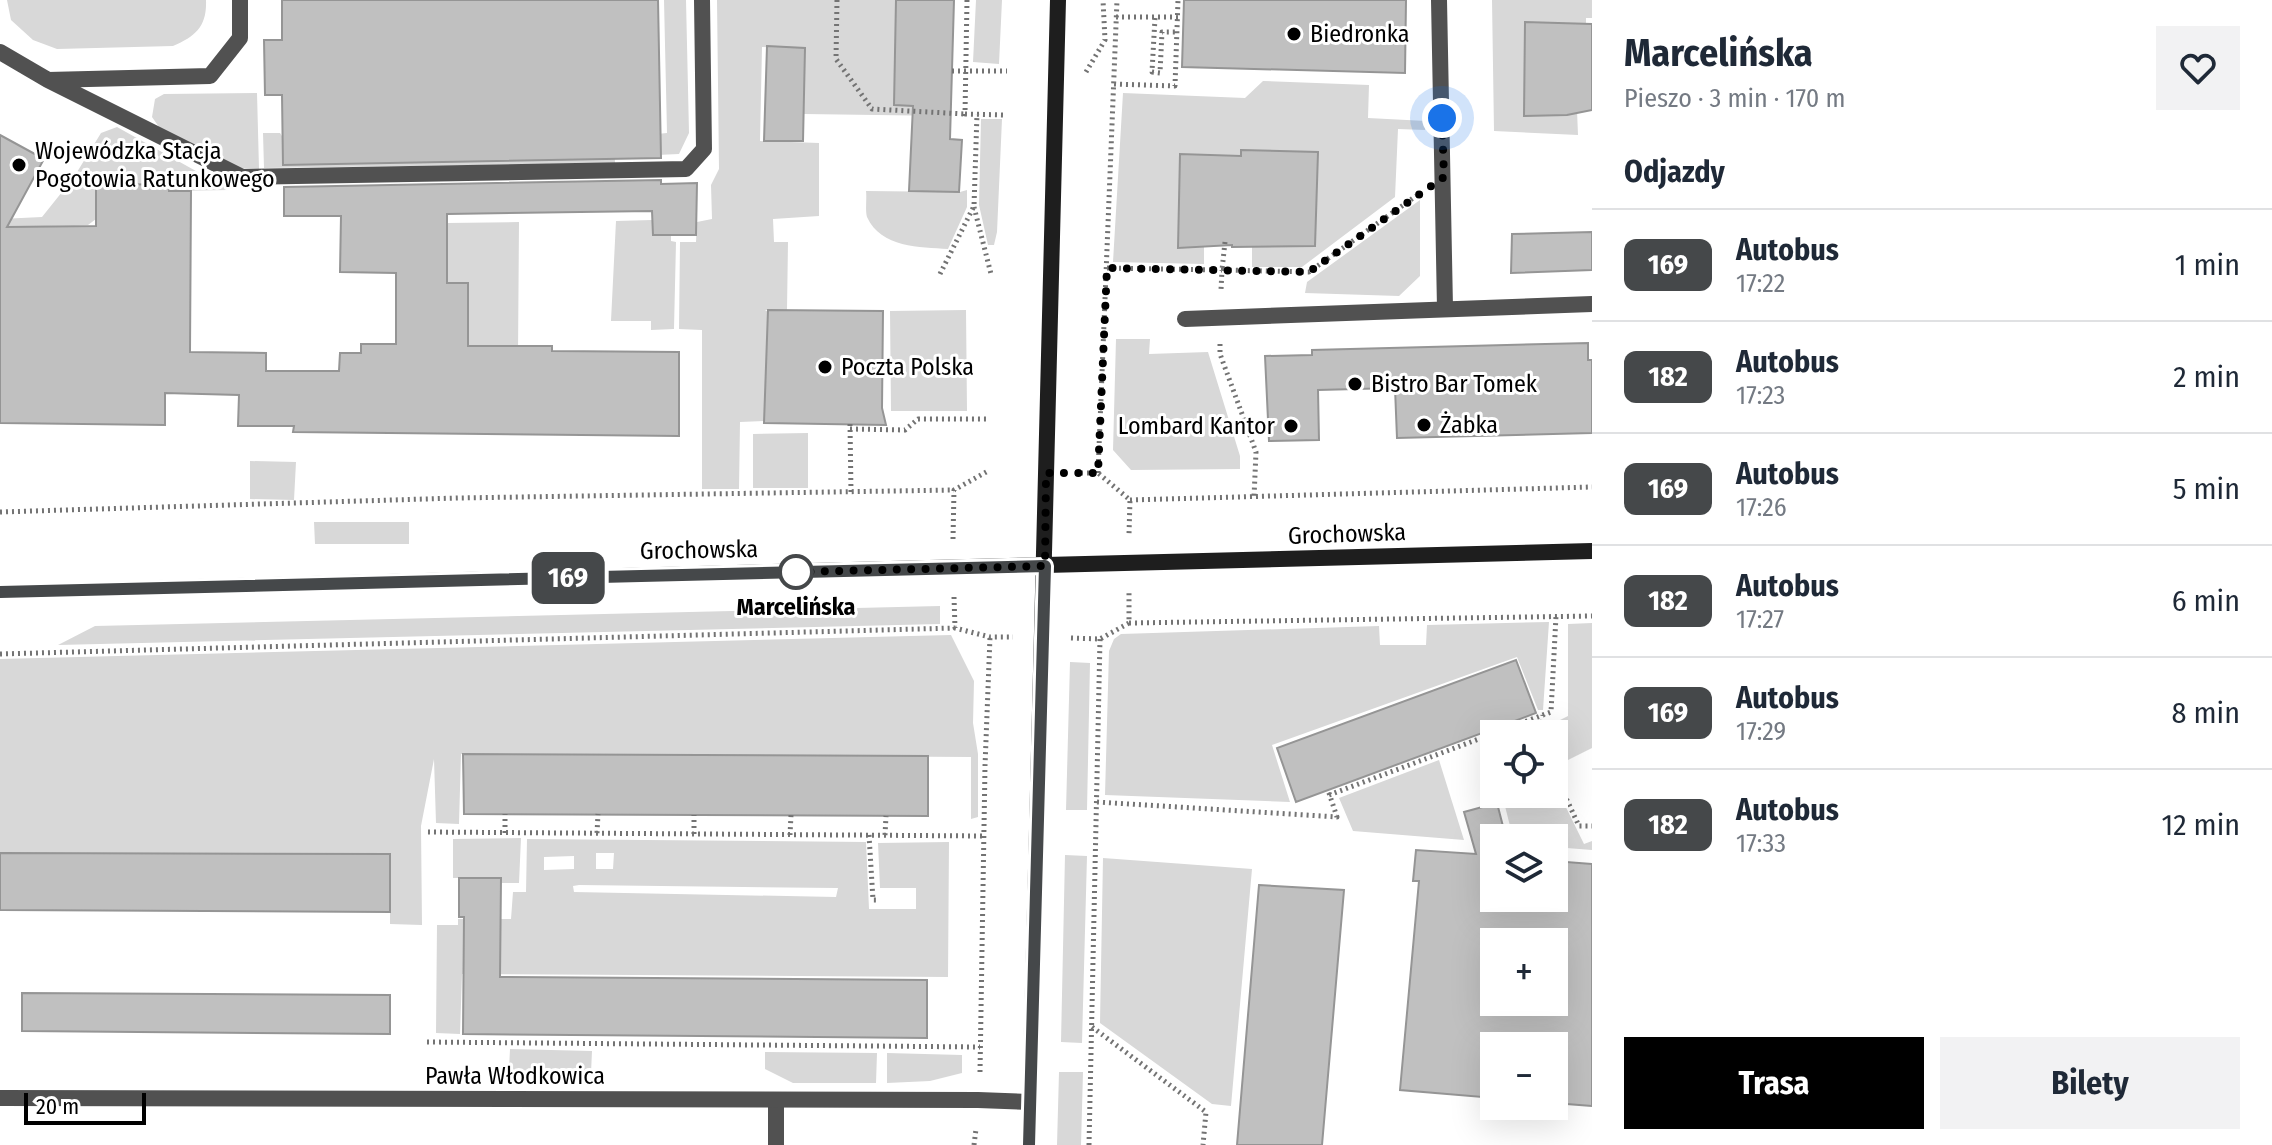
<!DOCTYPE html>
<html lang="pl">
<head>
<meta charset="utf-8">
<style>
	:root { --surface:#fff; --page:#f2f2f3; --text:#1f2937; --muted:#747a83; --line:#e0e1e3; --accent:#000 }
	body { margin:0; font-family:"Fira Sans Condensed",sans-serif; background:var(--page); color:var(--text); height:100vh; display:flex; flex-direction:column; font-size:30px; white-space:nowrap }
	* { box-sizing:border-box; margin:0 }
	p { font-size:26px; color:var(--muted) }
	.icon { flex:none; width:44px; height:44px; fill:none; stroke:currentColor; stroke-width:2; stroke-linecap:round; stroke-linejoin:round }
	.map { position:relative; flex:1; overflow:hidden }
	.details { display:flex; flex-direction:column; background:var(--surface); width:680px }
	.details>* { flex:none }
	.badge { padding:0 16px; border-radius:12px; font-size:28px; line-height:52px }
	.tools { position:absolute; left:1480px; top:720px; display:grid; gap:16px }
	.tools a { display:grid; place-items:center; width:88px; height:88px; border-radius:0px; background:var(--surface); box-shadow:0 8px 32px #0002; font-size:40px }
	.scale { position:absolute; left:24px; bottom:20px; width:122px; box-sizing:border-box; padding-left:8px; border:4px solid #000; border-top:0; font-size:22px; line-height:28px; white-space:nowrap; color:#000; -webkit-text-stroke:6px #fff; paint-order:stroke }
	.you { position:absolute; width:40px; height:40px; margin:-20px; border:6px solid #fff; border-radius:50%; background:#1a73e8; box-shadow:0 0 0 12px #1a73e833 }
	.map>.badge { position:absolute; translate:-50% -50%; box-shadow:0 0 0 4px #fff }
	h2 { padding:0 32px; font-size:30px; line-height:72px }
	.round { display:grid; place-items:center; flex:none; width:84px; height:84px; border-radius:0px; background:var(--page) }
	.headline { display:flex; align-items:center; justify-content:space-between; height:136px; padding:0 32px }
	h1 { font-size:38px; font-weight:700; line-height:60px }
	.primary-button { display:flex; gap:16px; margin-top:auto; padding:16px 32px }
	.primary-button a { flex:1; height:92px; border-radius:0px; background:var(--accent); color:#fff; font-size:32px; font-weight:700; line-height:92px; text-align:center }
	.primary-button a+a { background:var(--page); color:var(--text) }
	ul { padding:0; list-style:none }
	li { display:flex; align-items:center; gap:24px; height:112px; padding:0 32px; border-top:2px solid var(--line) }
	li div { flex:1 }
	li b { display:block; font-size:30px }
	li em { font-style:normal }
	li .badge { min-width:88px; font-weight:700; text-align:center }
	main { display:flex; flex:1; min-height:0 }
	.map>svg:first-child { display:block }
	.green { fill:#d8d8d8; fill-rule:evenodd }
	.building { fill:#c0c0c0; stroke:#959595; stroke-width:2; fill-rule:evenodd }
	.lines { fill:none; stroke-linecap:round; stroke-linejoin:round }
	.path { stroke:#737373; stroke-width:5; stroke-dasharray:2 4; stroke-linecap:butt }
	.lane { stroke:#515151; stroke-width:16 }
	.street { stroke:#515151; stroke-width:16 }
	.secondary { stroke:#1e1e1e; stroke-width:16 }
	.line-casing { stroke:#fff; stroke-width:18 }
	.line { stroke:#45484a; stroke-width:12 }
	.walk { stroke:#000; stroke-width:8; stroke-dasharray:0 14.4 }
	.poi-dot { fill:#000; stroke:#fff; stroke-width:3 }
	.stop-dot { fill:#fff; stroke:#45484a; stroke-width:4 }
	.labels { text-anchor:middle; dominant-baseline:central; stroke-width:6; stroke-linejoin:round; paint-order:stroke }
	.poi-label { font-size:24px; fill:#000; stroke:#fff; text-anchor:start }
	.street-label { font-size:24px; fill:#000; stroke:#fff }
	.stop-label { font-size:24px; font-weight:bold; fill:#000; stroke:#fff }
</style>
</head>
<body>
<main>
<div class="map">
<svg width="1592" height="1145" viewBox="0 0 1592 1145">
	<rect width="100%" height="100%" fill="#fff"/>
	<!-- green -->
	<path class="green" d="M7 0H206C207 26 196 36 173 46L57 49 33 40 11 20Z
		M664 0H686L689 133 679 154 657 155V134L667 133Z
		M717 0H896L894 105 951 107 949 116 804 114 805 48 762 47 760 141 819 143V216L773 219 774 242H788L787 310H765L768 312 766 421 740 422 739 489H702V330L679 329 680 242H696L697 222 712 219 711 185 719 169Z
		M976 0H1002L999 64 973 62Z
		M1492 0H1592V18H1586V24L1525 23 1524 115 1563 116 1564 110H1577L1578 135 1494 131Z
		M1263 81 1369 85 1368 118 1426 121 1425 130 1398 129 1395 197 1302 267H1252V247L1315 246 1318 152 1242 150 1241 156 1180 154 1178 247H1204V264L1113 262 1123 93 1245 98Z
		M257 93 259 169 233 168 159 127 152 117 155 99 164 94Z
		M981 119H1002L997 232 994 245H988L979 205Z
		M117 127 230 190 169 191 168 184H123V175H96V219L88 225 0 227V219L42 217 74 177 101 133Z
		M263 133H280L286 142 614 137 615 163 264 168Z
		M967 190V207L948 249C920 247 881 248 867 217 865 210 867 198 866 191L960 192Z
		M1420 200V276L1399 296 1305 293 1307 282Z
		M652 220V235H671V241L676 242 674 329 651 330V321H611L616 221Z
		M519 222 518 355H468V283H447V223Z
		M966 310 967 411H891L890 311Z
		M1116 339H1150L1149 354 1208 352 1240 456V469L1131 470 1113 450Z
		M808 433V488H753V434Z
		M250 461 296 462 294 500 250 499Z
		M314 522H409V544H315Z
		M940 606V624L58 645 95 626Z
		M1549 622 1543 710H1538L1517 657 1272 745 1290 802 1105 795 1109 651 1114 639 1121 634 1379 626 1380 645H1426L1427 625Z
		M1592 623V748L1558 765 1554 758V734H1546V727L1568 716V624Z
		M951 635 974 681 973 723 978 754V817L971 819V757L461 754 459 824 436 823 434 759 421 826 422 925 390 924V854L0 853V659Z
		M1070 662 1090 663 1087 810H1066Z
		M1439 760 1464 840 1353 831 1339 798Z
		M1554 783 1584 844 1592 841V850L1554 847V838H1513L1502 794H1554Z
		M521 838 519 883H501L500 878H453V839Z
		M527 839 866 842 869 909H916V888H880L878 843 949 842 948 977 462 974 460 1034 436 1033 437 925H458V919H511L513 892H526ZM596 853H614L613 869H596ZM574 856V869L544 870V857ZM579 885 837 888H838L836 897 574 892 573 886Z
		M1065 855 1087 856 1082 1043 1061 1042Z
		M1103 858 1252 869 1231 1106 1212 1104 1100 1023Z
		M510 1049 592 1051 591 1073 509 1070Z
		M765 1052 877 1053 876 1083H793L765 1069Z
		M887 1053 962 1055V1073L930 1081 887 1083Z
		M1059 1072H1083L1081 1145H1057Z"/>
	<!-- building -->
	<path class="building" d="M282 0H658L661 158 283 165 282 95H265L264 40H282Z
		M896 0H954L950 139 962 140 959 192 909 191 913 106 894 105Z
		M1184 0H1406L1405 73 1182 67Z
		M1525 22 1592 24V110L1567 115 1524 116Z
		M767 46 805 48 803 141H764Z
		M0 135 44 159 7 227 96 226V185L169 184V191H191L190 352 266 353V371H339L340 353H361V344H396V273L340 272 341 216H284V187L661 180V184L697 183 696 235H653L652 211 447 214V283H468V346H552V351L679 352V436L293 432 294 426H238L239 395 165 393V425L0 423Z
		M1241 150 1318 152 1315 246 1232 247V245L1178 248 1180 154 1241 156Z
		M1592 232V270L1511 273 1512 234Z
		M768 310 883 311 882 408 886 425 764 423Z
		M1588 343V360H1592V433L1397 438 1395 388 1318 390 1319 440 1269 441 1265 356 1312 355V350Z
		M1516 660 1536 713 1296 802 1277 748Z
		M463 754 928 756V816L464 814Z
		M1497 803 1506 838H1494V898H1554V861L1592 864V1106L1554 1103V1046H1494V1098L1400 1090 1419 881H1413L1416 850 1476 854 1464 812ZM1494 942H1554V1002H1494Z
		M0 853 390 854V912L0 910Z
		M459 878H501L500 977 927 980V1038L463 1034 464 917H459Z
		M1259 885 1344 890 1322 1145H1237Z
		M22 993 390 995V1034L22 1031Z"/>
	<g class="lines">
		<!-- path -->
		<path class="path" d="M837 0 836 59 872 109 965 114
			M967 0 965 114 1006 115
			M1116 17H1178
			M1155 18 1152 72 1160 73 1162 32H1178
			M952 71H1007
			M1086 72 1105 40 1103 0
			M1114 84 1175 86 1178 0
			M974 207 991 274
			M1225 242 1222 270 1309 272 1416 196
			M1107 268 1222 270 1221 290
			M940 274 974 206 977 114
			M1220 344V354L1256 452 1254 497
			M850 424 851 492
			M850 429 905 430 918 419H989
			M1075 473H1098L1130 500 1129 534
			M1098 473 1117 0
			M1130 500 1592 487
			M0 512 458 498 954 490
			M953 539 954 490 988 471
			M954 597 955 628 990 637H1013
			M1129 623 1592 616
			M1071 638 1100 639 1129 623V592
			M0 654 955 628
			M1541 734 1543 715
			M1554 772 1579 826H1592
			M1329 795 1551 712 1556 616
			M1097 802 1337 817 1328 790
			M428 832 984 836
			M505 833V814
			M597 833 598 814
			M694 834V815
			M790 835 791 815
			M869 835 873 900H879
			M885 835 886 816
			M1092 1027 1206 1112 1203 1145
			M427 1042 980 1047
			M980 1072 985 766 990 637
			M974 1145 976 1129
			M1089 1145 1100 639"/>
		<!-- lane -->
		<path class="lane" d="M1439 0 1445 308
			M0 52 48 80 210 76 240 38V0
			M48 80 242 177 686 169 704 149 702 0
			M1185 319 1592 304
			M776 1145V1100"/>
		<!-- street -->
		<path class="street" d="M0 1098 978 1100 1030 1102"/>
		<!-- secondary -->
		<path class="secondary" d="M0 592 1592 551
			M1029 1145 1058 0"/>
	</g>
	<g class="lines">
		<defs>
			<path id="line" d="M0 592 1045 566 1029 1145"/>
		</defs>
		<!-- line casing -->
		<use href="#line" class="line-casing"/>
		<!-- line -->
		<use href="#line" class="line"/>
		<!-- walk -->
		<path class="walk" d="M796 572 1045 566 1046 473H1098L1107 268 1309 272 1444 177 1442 118"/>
	</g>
	<!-- markers -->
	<g class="poi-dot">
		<circle cx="1294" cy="34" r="8"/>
		<circle cx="19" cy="165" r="8"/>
		<circle cx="825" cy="367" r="8"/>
		<circle cx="1355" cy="384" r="8"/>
		<circle cx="1424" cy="425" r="8"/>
		<circle cx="1291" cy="426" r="8"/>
	</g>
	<circle class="stop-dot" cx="796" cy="572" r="16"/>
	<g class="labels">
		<!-- poi labels -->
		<g class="poi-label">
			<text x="1310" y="34">Biedronka</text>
			<text x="35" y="151">Wojewódzka Stacja<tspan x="35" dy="28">Pogotowia Ratunkowego</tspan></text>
			<text x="841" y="367">Poczta Polska</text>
			<text x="1371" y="384">Bistro Bar Tomek</text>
			<text x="1440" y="425">Żabka</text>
			<text x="1275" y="426" text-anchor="end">Lombard Kantor</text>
		</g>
		<!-- street labels -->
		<g class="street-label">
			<text transform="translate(1347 534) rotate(-2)">Grochowska</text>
			<text transform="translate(699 550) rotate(-1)">Grochowska</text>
			<text x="515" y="1076">Pawła Włodkowica</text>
		</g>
		<!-- stop labels -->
		<g class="stop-label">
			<text x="796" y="607">Marcelińska</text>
		</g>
	</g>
</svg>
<div class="tools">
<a><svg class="icon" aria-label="locate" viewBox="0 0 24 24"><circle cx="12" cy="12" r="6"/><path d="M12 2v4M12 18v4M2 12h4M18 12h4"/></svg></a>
<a><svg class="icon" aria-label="layers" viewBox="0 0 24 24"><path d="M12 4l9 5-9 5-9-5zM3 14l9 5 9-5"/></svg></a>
<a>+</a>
<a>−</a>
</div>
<div class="scale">20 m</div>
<div class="you" style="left:1442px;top:118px"></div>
<b class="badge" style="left:568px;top:578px;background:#45484a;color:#fff">169</b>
</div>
<section class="details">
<div class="headline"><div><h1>Marcelińska</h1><p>Pieszo · 3 min · 170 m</p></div><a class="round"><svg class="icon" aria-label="heart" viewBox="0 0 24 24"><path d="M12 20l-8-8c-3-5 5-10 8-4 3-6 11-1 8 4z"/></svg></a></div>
<h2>Odjazdy</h2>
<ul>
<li><span class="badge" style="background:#45484a;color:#fff">169</span><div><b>Autobus</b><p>17:22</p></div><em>1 min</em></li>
<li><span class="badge" style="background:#45484a;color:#fff">182</span><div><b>Autobus</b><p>17:23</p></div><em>2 min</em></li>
<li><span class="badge" style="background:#45484a;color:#fff">169</span><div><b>Autobus</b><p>17:26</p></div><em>5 min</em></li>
<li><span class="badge" style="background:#45484a;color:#fff">182</span><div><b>Autobus</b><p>17:27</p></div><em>6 min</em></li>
<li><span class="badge" style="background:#45484a;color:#fff">169</span><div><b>Autobus</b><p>17:29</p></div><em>8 min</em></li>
<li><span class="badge" style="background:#45484a;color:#fff">182</span><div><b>Autobus</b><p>17:33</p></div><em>12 min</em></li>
</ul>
<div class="primary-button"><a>Trasa</a><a>Bilety</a></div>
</section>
</main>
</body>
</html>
